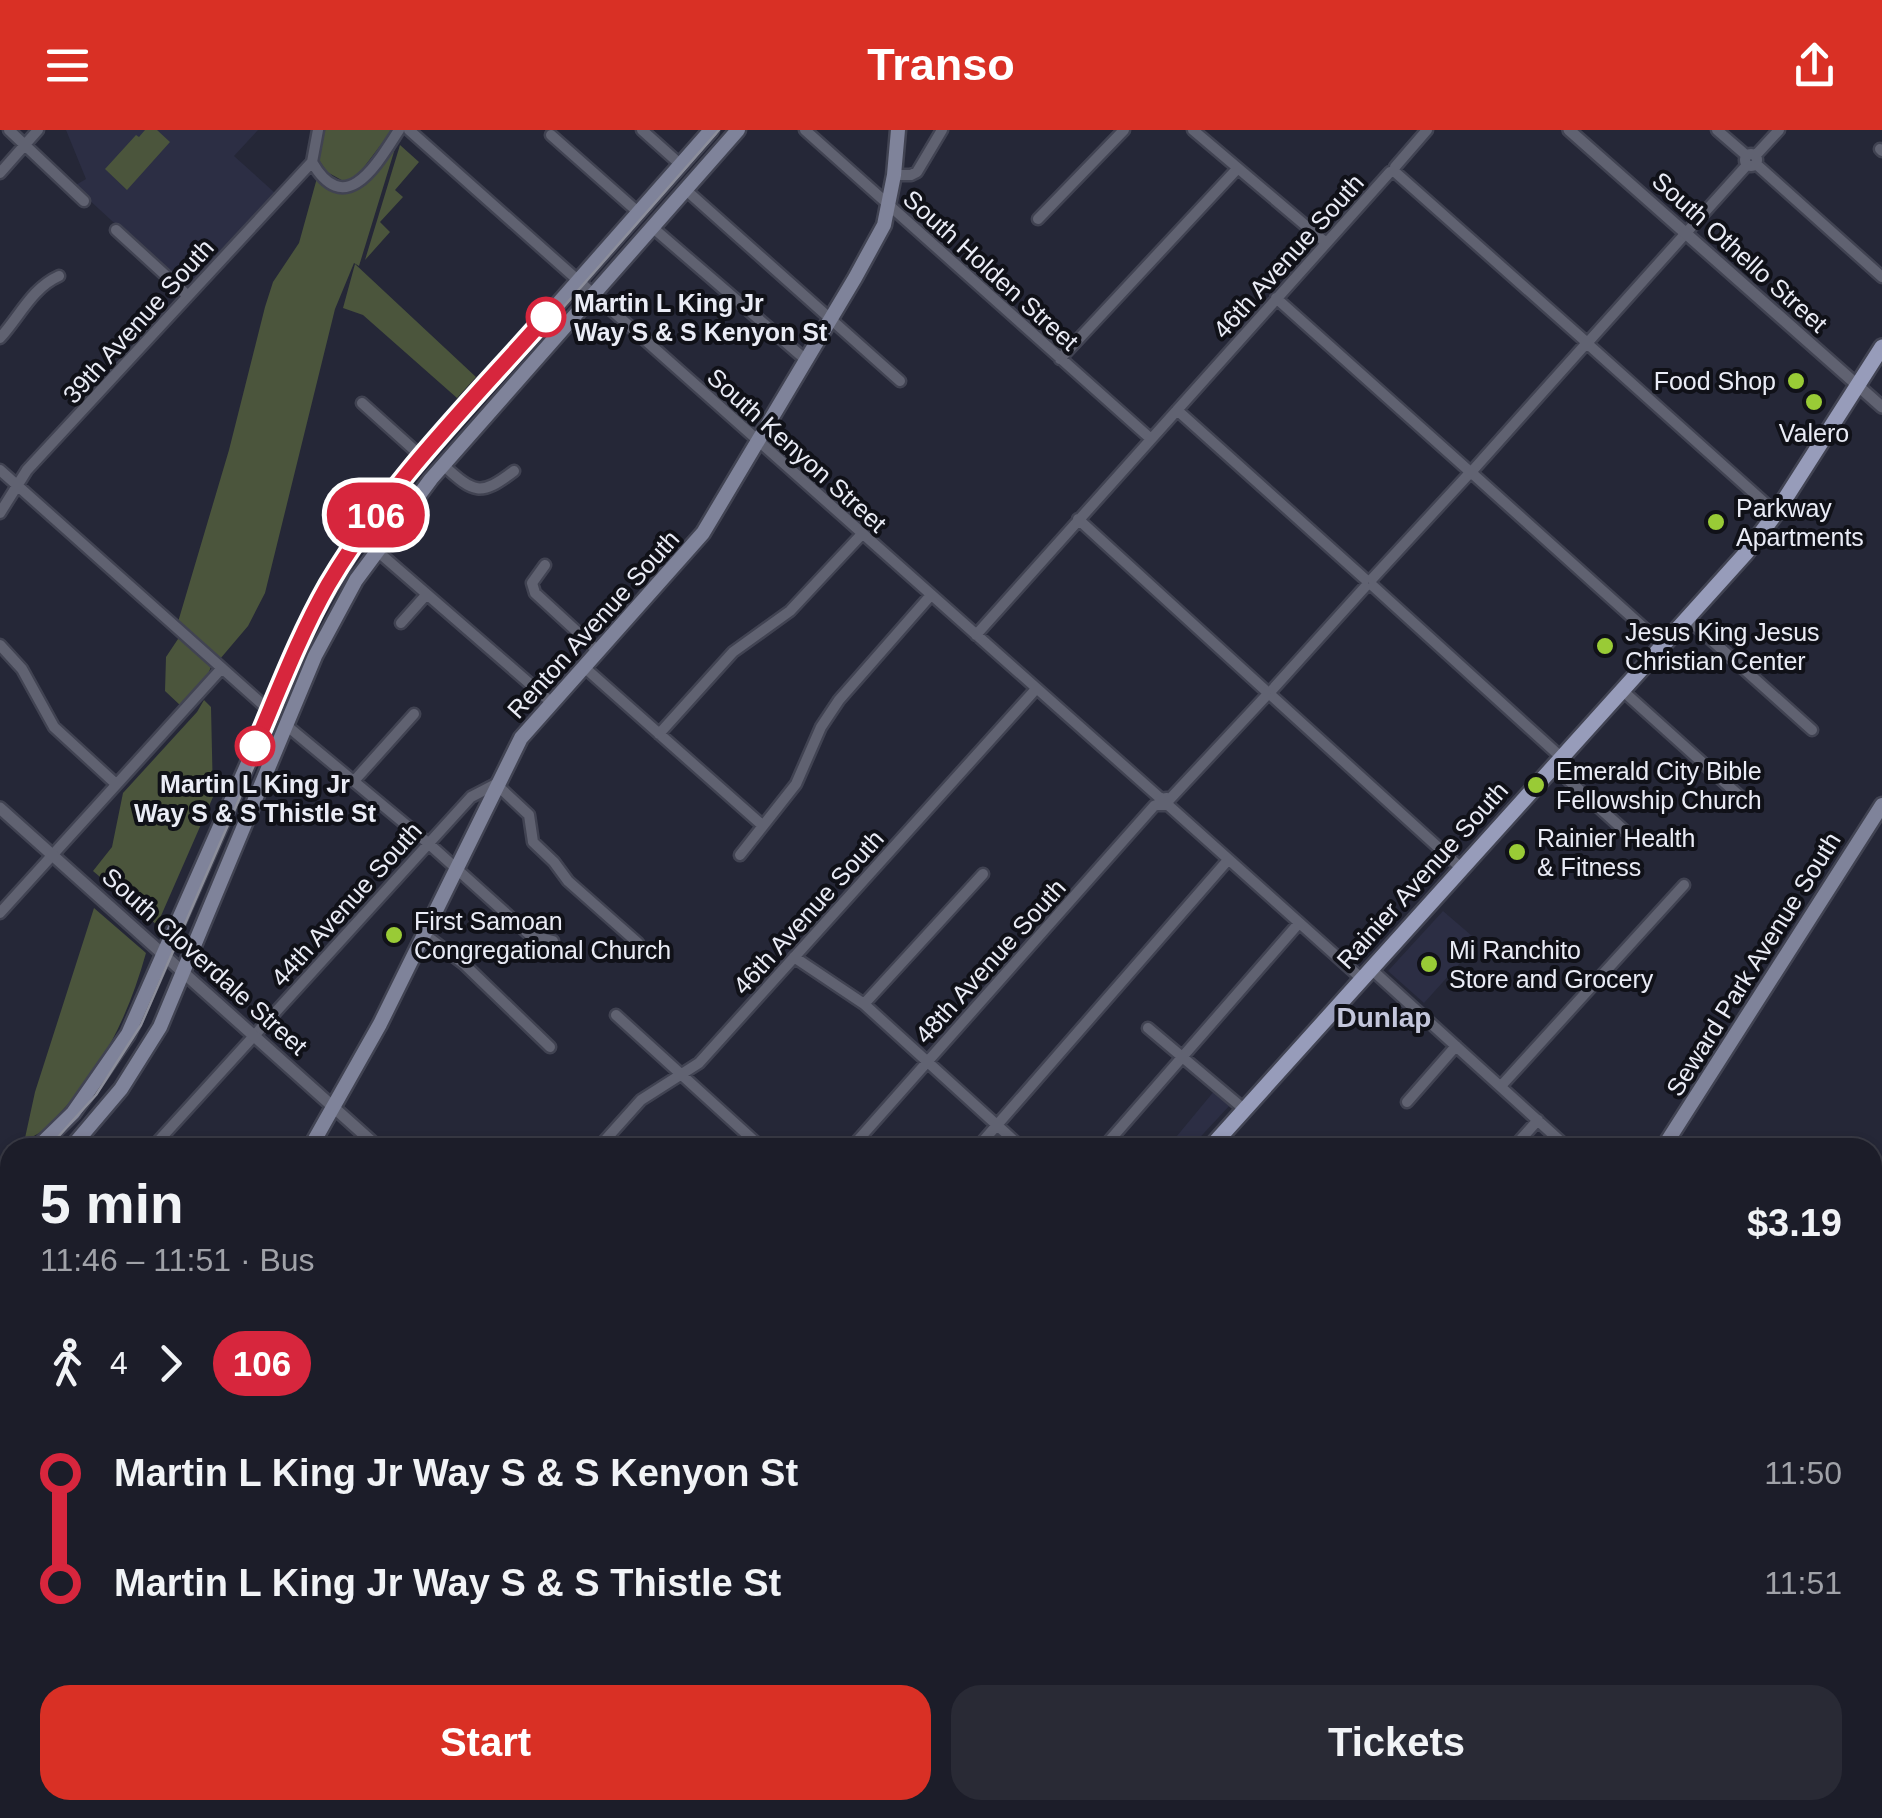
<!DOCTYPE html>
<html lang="en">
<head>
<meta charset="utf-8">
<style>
	:root { --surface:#1c1d29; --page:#292a35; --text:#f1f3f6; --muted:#a0a2a8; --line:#3a3b46; --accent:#d93025 }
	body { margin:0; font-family:Arial,sans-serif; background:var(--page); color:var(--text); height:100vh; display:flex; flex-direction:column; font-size:38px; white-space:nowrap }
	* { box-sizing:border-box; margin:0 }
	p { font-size:32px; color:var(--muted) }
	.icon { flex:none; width:55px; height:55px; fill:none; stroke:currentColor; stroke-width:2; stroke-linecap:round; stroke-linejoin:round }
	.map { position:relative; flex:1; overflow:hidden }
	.details { position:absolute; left:0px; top:1008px; width:1882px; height:682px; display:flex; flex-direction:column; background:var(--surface); border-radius:30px 30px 0 0; box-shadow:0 2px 8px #0004,0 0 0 2px var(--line) }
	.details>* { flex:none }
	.badge { padding:0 20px; border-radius:32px; font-size:35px; line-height:65px }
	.map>.badge { position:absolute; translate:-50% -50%; box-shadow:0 0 0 5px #fff }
	.legs { display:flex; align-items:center; gap:15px; height:110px; padding:0 40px; font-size:32px }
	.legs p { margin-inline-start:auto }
	.head { display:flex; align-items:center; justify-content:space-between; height:170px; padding:0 40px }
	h1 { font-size:55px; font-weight:700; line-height:75px }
	.action { display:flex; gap:20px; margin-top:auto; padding:20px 40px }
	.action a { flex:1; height:115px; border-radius:30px; background:var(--accent); color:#fff; font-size:40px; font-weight:700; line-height:115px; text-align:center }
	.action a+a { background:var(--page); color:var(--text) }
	ul { padding:0 40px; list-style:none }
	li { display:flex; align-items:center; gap:35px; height:110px; font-size:38px }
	li i { display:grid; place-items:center; width:15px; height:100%; margin:0 12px; background:currentColor }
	li i::after { content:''; width:25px; height:25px; margin:-12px; border:8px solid; border-radius:50%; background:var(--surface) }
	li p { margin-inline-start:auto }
	li:first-child i { background:linear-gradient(#0000 50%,currentColor 0) }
	li:last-child i { background:linear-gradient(currentColor 50%,#0000 0) }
	header { display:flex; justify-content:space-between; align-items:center; height:130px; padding:0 40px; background:var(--accent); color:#fff; font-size:45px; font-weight:700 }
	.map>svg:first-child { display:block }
	.built { fill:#2c2e44 }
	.green { fill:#4b553c }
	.water { fill:#0b1500 }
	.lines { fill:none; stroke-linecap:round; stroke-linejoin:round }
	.minor-casing { stroke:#414352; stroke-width:15 }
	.tertiary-casing { stroke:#414352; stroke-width:16 }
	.secondary-casing { stroke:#414352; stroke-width:19 }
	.primary-casing { stroke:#414352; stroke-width:20 }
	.minor { stroke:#606271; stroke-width:10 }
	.tertiary { stroke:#606271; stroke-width:11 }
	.secondary { stroke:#7f839a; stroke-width:14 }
	.primary { stroke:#979cba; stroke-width:15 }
	.tram { stroke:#8c8e9b; stroke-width:2.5 }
	.line-1-casing { stroke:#fff; stroke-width:22 }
	.line-1 { stroke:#d7263d; stroke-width:15 }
	.stop-1-dot { fill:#fff; stroke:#d7263d; stroke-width:5 }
	.poi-dot { fill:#99cb36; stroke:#101118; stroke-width:4 }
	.labels { text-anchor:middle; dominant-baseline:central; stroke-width:8; stroke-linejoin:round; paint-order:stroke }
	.street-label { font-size:25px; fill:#eaecf6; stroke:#101118 }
	.stop-label { font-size:25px; font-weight:bold; fill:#eaecf6; stroke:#101118; text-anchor:start }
	.poi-label { font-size:25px; fill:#eaecf6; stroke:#101118; text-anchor:start }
	.neighbourhood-label { font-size:28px; font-weight:bold; fill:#c3c6db; stroke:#101118 }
</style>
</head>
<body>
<header><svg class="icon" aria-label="menu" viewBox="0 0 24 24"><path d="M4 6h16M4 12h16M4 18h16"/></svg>Transo<svg class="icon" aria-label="share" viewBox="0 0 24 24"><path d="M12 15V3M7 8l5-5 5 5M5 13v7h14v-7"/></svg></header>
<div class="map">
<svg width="1882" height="1688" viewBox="0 0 1882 1688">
	<rect width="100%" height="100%" fill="#252737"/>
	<!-- built -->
	<path class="built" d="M66 0H258L234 26 275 63 187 160 74 56 86 49Z
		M1443 781 1479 812 1424 873 1388 841Z
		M1215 960 1231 974 1191 1017 1167 1018Z
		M701 1680H711L719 1687 725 1680H1066L1059 1688H694Z"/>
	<!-- green -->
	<path class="green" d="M145 0H157L170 12 127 60 105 39 136 5 139 7Z
		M324 0H392L358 45 347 53 327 42 317 27Z
		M397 12 359 136 354 133 335 179 265 463 248 496 220 529 178 492 229 320 265 177 273 152 299 113 317 48 331 60 347 64 364 56Z
		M400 15 419 32 395 60 403 67 380 92 390 102 365 130Z
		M355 134 476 247 457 268 363 185 343 178Z
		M180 506 212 534 207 547 181 576 165 561 166 527Z
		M204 570 211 577 213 667 157 795 93 741 112 717 123 663 197 582Z
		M94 778 146 823C128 887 102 940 56 987 46 997 39 1007 25 1008L35 962Z"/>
	<!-- water -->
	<path class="water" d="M1882 1272V1688H1737V1680H1872V1283Z"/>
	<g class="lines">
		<defs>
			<path id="minor" d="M9 0 84 71
				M409 0 1160 668
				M642 0 681 35
				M805 0 1151 309
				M1193 0 1325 112
				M1717 0 1747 26
				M551 5 639 83
				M1880 19 1882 21
				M1745 30a6 6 0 1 1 12 0a6 6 0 1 1-12 0Z
				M1755 26 1779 0
				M312 32C346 91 378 32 399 0
				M312 32 318 0
				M1756 34 1882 147
				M1395 37 1427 0
				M1395 42 1584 210
				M0 43 38 0
				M894 45H911L917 42 942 0
				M686 60 900 251
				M1038 89 1124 0
				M652 97 806 230
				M116 100 187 165
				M1276 168 1467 339
				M0 208C20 186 32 158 59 146
				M1590 210 1747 35
				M1590 216 1776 383
				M1060 229 1237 39
				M362 273 422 327
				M1177 280 1365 449
				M443 335C474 363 480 367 514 341
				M1474 339 1584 216
				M0 340 270 581
				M1474 345 1664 516
				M0 383 27 340 312 32
				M1078 389 1265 560
				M376 420 552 573
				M545 435 532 453 535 463 598 521
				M1372 449 1467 346
				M1373 456 1562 628
				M1688 489 1812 600
				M401 493 426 465
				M976 505 1390 42
				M0 515 22 539 54 597 116 654
				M584 537 762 695
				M1273 559 1365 457
				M1623 561 1744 670
				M1273 567 1462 739
				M286 595 428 713 530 805 553 811
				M659 604 733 522 790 481 862 404
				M1554 637 1625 701
				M354 651 414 584
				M1169 670 1266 566
				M1168 675H1160V669L1167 668 1168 675 1362 849
				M740 725 796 654 821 597 839 570 931 465
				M0 783 222 538
				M424 804 464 834 550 917
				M794 827 864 874 1022 1018
				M1371 839 1568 1018
				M864 874 983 744
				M616 885 762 1018
				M1148 898 1245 980
				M1501 956 1684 755
				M1407 972 1456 916
				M152 1018 471 667 496 654 529 685 533 712 554 732 568 751 638 813
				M598 1018 641 970 699 933 1036 559
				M851 1018 1154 676 1159 674
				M977 1018 1228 730
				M1103 1018 1299 793
				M1513 1018 1538 990
				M0 1337 10 1326
				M0 1646 10 1655
				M38 1680 47 1688
				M305 1680 313 1688
				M1166 1680V1688
				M29 1688 30 1680
				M231 1688 238 1680
				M427 1688 435 1680
				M1066 1688 1073 1680
				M1405 1688 1412 1680
				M1661 1688 1662 1680"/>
			<path id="tertiary" d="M1569 0 1882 277
				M0 678 379 1018
				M1265 1688 1267 1680"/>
			<path id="secondary" d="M37 1018 73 983 128 904 314 484 363 402 415 336 711 0
				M71 1018 121 959 160 897 315 526 356 450 431 349 738 0
				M310 1018 380 894 521 608 703 403 855 148 884 95 894 45 898 0
				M1663 1018 1882 675
				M0 1048 10 1041
				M0 1079 10 1071
				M0 1218 10 1226
				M82 1680V1688
				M514 1680 523 1688"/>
			<path id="primary" d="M1210 1018 1746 423 1776 383 1882 217
				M607 1688 614 1680"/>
		</defs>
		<!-- minor casing -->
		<use href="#minor" class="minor-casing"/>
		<!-- tertiary casing -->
		<use href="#tertiary" class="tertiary-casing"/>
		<!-- secondary casing -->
		<use href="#secondary" class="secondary-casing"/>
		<!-- primary casing -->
		<use href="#primary" class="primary-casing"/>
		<!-- minor -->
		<use href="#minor" class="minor"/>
		<!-- tertiary -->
		<use href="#tertiary" class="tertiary"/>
		<!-- secondary -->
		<use href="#secondary" class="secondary"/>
		<!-- primary -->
		<use href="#primary" class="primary"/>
		<!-- tram -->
		<path class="tram" d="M48 1018 96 965 141 895 318 488 374 398 423 337 719 0
			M0 1070 10 1062"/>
	</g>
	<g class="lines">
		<defs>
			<path id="line-1" d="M255 616C278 562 299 506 328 455 386 356 470 273 546 187"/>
		</defs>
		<!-- line-1 casing -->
		<use href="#line-1" class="line-1-casing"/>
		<!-- line-1 -->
		<use href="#line-1" class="line-1"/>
	</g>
	<!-- markers -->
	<g class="stop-1-dot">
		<circle cx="546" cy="187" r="18"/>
		<circle cx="255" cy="616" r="18"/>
	</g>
	<g class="poi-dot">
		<circle cx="1796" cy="251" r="10"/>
		<circle cx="1814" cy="272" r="10"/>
		<circle cx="1716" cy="392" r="10"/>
		<circle cx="1605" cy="516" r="10"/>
		<circle cx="1536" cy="655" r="10"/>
		<circle cx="1517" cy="722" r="10"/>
		<circle cx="394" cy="805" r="10"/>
		<circle cx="1429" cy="834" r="10"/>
	</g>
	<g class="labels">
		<!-- street labels -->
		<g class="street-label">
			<text transform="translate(1740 122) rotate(42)">South Othello Street</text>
			<text transform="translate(1288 126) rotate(-48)">46th Avenue South</text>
			<text transform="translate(991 140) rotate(42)">South Holden Street</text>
			<text transform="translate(138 191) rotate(-48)">39th Avenue South</text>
			<text transform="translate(797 320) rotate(42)">South Kenyon Street</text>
			<text transform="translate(593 494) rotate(-48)">Renton Avenue South</text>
			<text transform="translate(1422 745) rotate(-48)">Rainier Avenue South</text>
			<text transform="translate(346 774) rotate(-48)">44th Avenue South</text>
			<text transform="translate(808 782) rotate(-48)">46th Avenue South</text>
			<text transform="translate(205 831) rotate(42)">South Cloverdale Street</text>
			<text transform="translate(990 831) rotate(-48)">48th Avenue South</text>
			<text transform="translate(1753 834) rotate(-58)">Seward Park Avenue South</text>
		</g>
		<!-- stop labels -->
		<g class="stop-label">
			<text x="574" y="173">Martin L King Jr<tspan x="574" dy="29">Way S &amp; S Kenyon St</tspan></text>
			<text x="255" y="654" text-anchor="middle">Martin L King Jr<tspan x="255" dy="29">Way S &amp; S Thistle St</tspan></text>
		</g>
		<!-- poi labels -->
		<g class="poi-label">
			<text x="1776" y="251" text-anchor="end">Food Shop</text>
			<text x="1814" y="303" text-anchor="middle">Valero</text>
			<text x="1736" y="378">Parkway<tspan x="1736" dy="29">Apartments</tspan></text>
			<text x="1625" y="502">Jesus King Jesus<tspan x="1625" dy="29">Christian Center</tspan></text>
			<text x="1556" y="641">Emerald City Bible<tspan x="1556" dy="29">Fellowship Church</tspan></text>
			<text x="1537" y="708">Rainier Health<tspan x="1537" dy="29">&amp; Fitness</tspan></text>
			<text x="414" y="791">First Samoan<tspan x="414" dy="29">Congregational Church</tspan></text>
			<text x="1449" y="820">Mi Ranchito<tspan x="1449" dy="29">Store and Grocery</tspan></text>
		</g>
		<!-- neighbourhood labels -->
		<g class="neighbourhood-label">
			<text x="1384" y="887">Dunlap</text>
		</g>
	</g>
</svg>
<b class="badge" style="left:376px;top:385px;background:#d7263d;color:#fff">106</b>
<section class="details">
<div class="head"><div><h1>5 min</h1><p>11:46 – 11:51 · Bus</p></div><b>$3.19</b></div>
<div class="legs"><svg class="icon" aria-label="walk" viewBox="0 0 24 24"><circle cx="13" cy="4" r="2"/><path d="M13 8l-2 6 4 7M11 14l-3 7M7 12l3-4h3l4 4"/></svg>4<svg class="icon" aria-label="forward" viewBox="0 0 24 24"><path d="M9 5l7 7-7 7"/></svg><b class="badge" style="background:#d7263d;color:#fff">106</b></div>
<ul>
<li><i style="color:#d7263d"></i><b>Martin L King Jr Way S &amp; S Kenyon St</b><p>11:50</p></li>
<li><i style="color:#d7263d"></i><b>Martin L King Jr Way S &amp; S Thistle St</b><p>11:51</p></li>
</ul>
<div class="action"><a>Start</a><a>Tickets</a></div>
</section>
</div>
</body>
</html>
